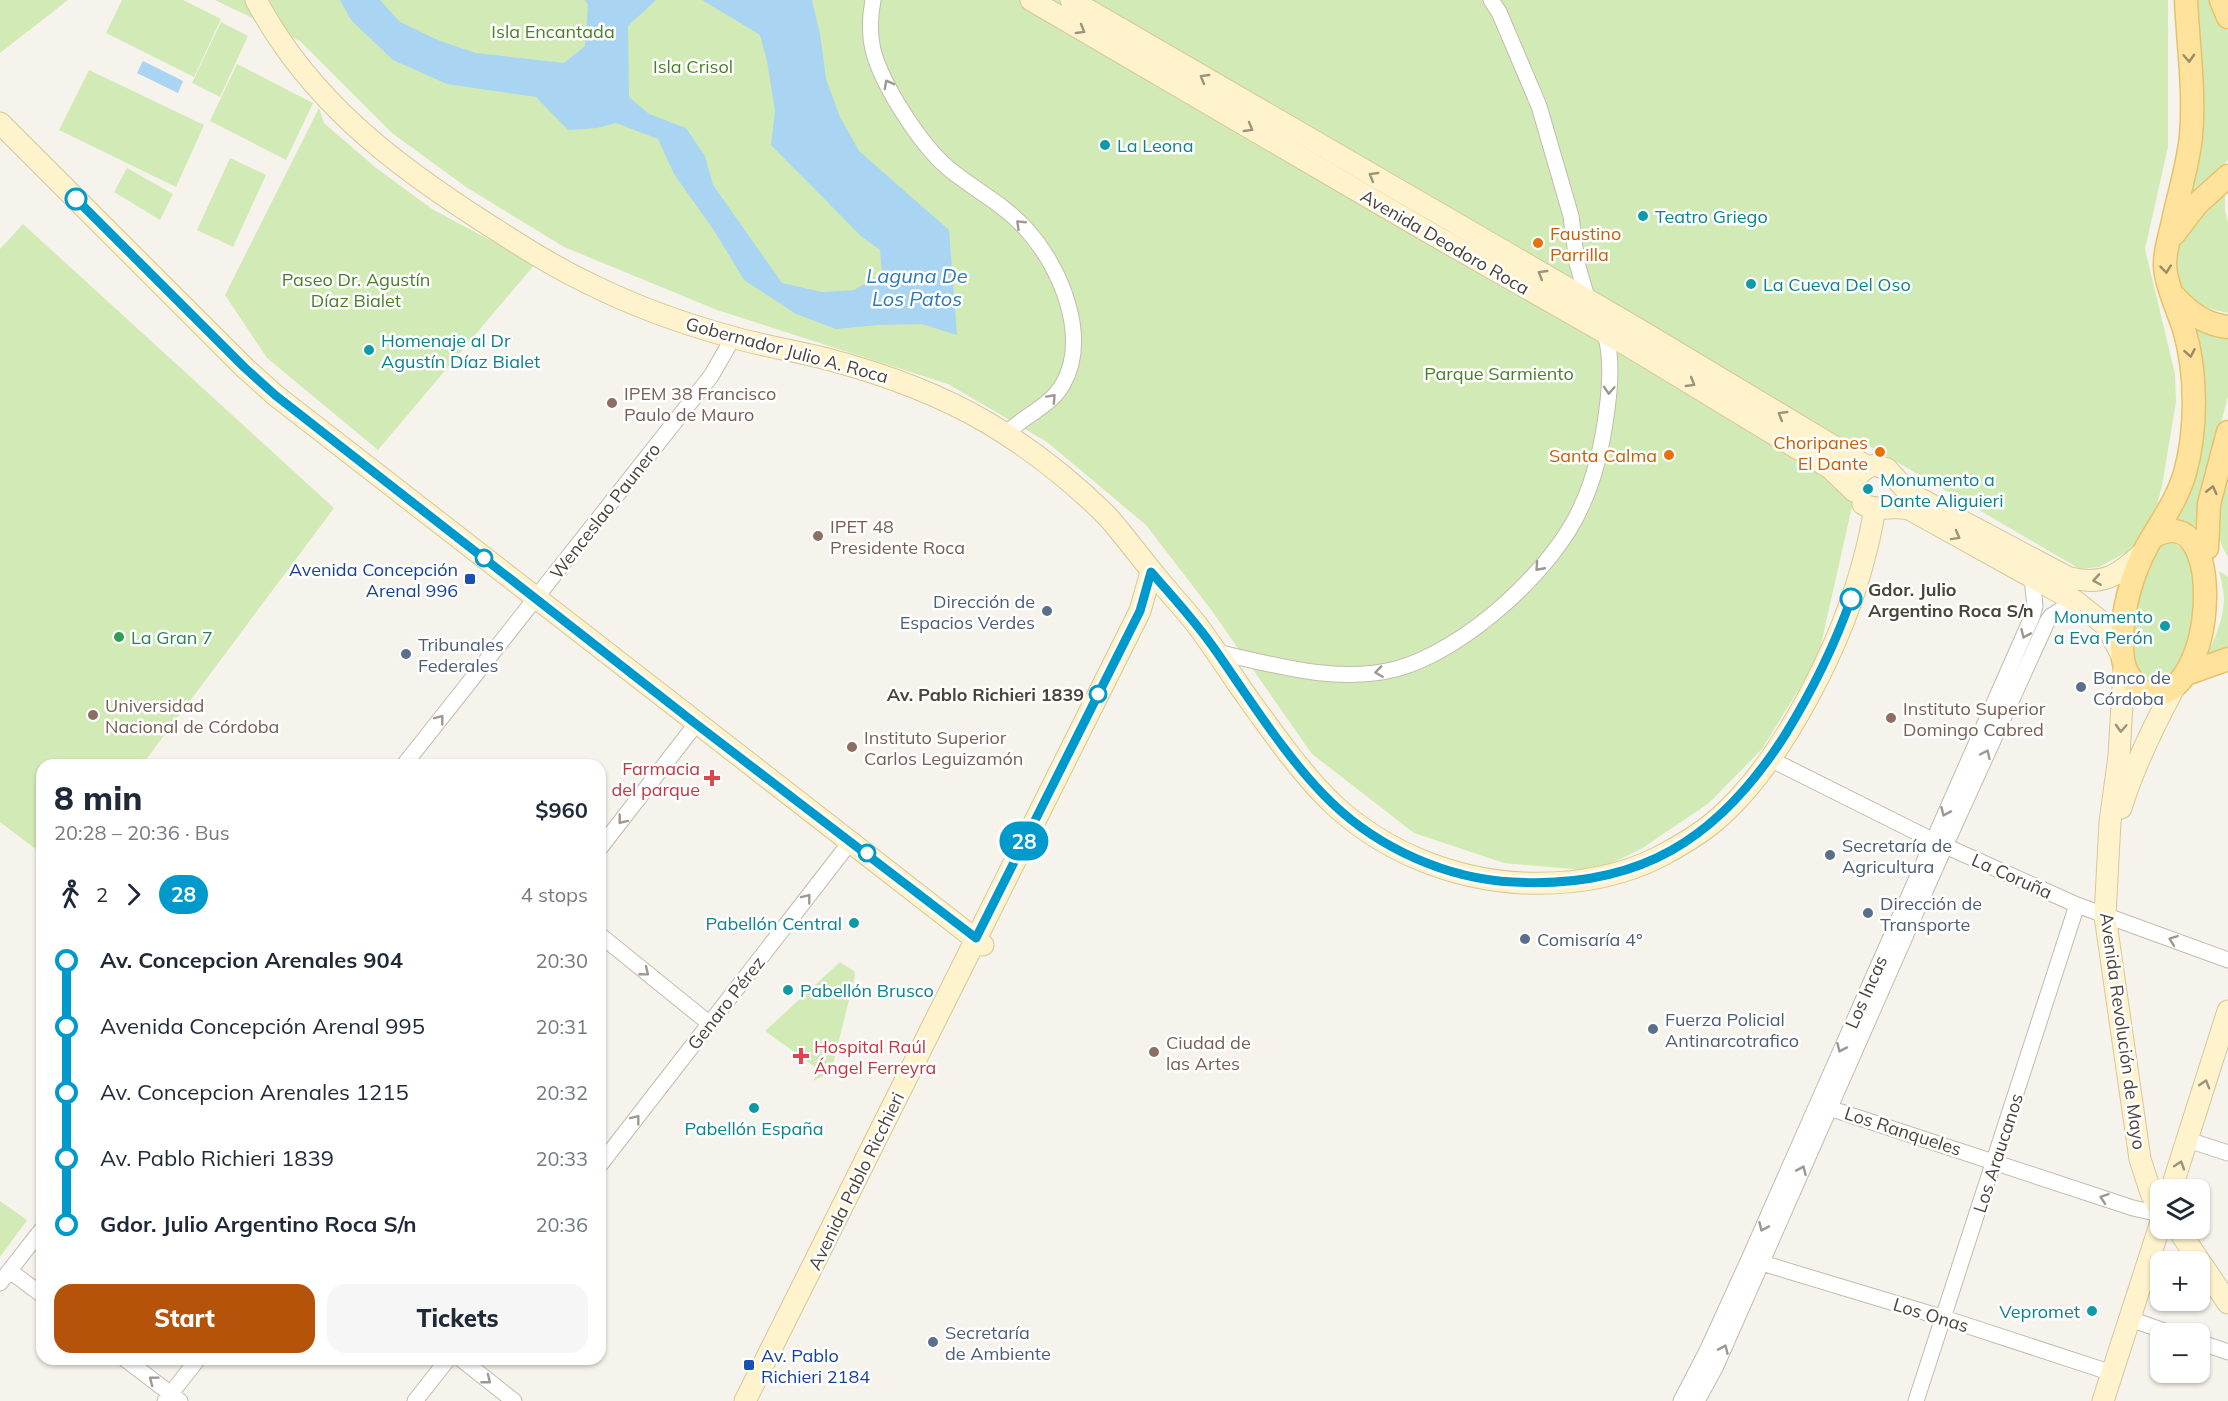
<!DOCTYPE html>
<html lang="en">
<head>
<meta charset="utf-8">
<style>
	:root { --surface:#fff; --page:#f6f6f7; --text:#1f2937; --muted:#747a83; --accent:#b45309 }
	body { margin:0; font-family:Mulish,sans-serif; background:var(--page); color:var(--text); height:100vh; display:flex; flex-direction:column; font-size:22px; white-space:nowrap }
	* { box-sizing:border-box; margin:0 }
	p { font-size:20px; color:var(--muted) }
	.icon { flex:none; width:33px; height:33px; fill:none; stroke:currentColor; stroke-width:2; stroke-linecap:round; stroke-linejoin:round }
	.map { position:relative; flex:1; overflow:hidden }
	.side { position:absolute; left:36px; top:759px; width:570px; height:606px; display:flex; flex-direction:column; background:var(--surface); border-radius:18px; box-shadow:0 2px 4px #0004 }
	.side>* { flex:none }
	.badge { padding:0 12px; border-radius:20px; font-size:21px; line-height:39px }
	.buttons { position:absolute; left:2150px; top:1179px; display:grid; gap:12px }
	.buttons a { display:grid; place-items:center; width:60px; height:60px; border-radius:12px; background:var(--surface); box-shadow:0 2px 4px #0004; font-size:30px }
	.map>.badge { position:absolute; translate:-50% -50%; box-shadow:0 0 0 3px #fff }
	.legs { display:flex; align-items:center; gap:9px; height:66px; padding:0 18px; font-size:20px }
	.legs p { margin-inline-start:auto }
	.head { display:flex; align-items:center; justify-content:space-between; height:102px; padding:0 18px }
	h1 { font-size:33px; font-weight:800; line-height:45px }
	.button { display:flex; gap:12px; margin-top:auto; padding:12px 18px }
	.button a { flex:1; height:69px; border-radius:18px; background:var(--accent); color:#fff; font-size:24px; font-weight:800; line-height:69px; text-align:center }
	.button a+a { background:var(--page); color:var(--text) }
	ul { padding:0 18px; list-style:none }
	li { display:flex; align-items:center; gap:21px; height:66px; font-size:22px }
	li i { display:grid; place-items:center; width:9px; height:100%; margin:0 8px; background:currentColor }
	li i::after { content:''; width:15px; height:15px; margin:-8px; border:4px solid; border-radius:50%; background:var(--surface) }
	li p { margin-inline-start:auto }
	li:first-child i { background:linear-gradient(#0000 50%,currentColor 0) }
	li:last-child i { background:linear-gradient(currentColor 50%,#0000 0) }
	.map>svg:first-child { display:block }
	.green { fill:#d2eab5 }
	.water { fill:#a9d4f2 }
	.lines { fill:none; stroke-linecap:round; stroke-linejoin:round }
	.street-casing { stroke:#c2bbae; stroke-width:17 }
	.secondary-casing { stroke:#d6c79b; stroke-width:23 }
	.primary-casing { stroke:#e6c16a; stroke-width:25 }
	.street { stroke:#fff; stroke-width:15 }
	.secondary { stroke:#fff3cd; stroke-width:21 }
	.primary { stroke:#ffe39c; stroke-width:22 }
	.oneway { stroke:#9c937c }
	.oneway2 { stroke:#9c8c66 }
	.oneway3 { stroke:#9c9892 }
	.line-1-casing { stroke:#fff; stroke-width:14 }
	.line-1 { stroke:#0099cb; stroke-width:9 }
	.culture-dot { fill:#0f9aa8; stroke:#fff; stroke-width:2 }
	.stop-1-dot { fill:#fff; stroke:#0099cb; stroke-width:3 }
	.food-dot { fill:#e8710a; stroke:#fff; stroke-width:2 }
	.education-dot { fill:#8d6e63; stroke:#fff; stroke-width:2 }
	.transit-dot { fill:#1a4fb4; stroke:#fff; stroke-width:2 }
	.service-dot { fill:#5c6f8a; stroke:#fff; stroke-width:2 }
	.leisure-dot { fill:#2e9e5b; stroke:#fff; stroke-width:2 }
	.health-dot { fill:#e0444e; stroke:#fff; stroke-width:2 }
	.labels { text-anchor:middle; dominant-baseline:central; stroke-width:5; stroke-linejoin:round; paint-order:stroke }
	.park-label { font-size:18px; fill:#4a7f2a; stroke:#fff }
	.culture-label { font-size:18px; fill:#0d838f; stroke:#fff; text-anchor:start }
	.food-label { font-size:18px; fill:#c56008; stroke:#fff; text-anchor:end }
	.street-label { font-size:18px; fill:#4b4439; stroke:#fff }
	.education-label { font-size:18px; fill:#785e54; stroke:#fff; text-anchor:start }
	.transit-label { font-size:18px; fill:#164399; stroke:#fff; text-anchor:end }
	.stop-label { font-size:18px; font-weight:bold; fill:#4b4439; stroke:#fff; text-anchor:start }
	.service-label { font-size:18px; fill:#4e5e75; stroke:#fff; text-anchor:start }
	.leisure-label { font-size:18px; fill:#27864d; stroke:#fff; text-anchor:start }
	.health-label { font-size:18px; fill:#be3a42; stroke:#fff; text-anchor:end }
	.water-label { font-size:20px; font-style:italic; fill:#2e7ab2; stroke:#fff }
</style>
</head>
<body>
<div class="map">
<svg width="2228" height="1401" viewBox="0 0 2228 1401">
	<rect width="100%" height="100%" fill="#f6f3ec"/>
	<!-- green -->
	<path class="green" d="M0 0H68L0 53Z
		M122 0H183L221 19 194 77 106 33Z
		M215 0H2168V147L2145 249 2175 374 2176 402 2162 486 2152 524 2146 536 2127 552 2099 567 2080 569 1866 444 1818 658 1762 749 1709 803 1641 849 1595 871 1504 863 1414 833 1312 754 1212 611 1146 525 1047 442 948 384 717 310 564 247 466 187 392 133 300 41Z
		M2190 0H2215L2228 31V160L2181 209Z
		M221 22 248 36 220 97 192 83Z
		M237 64 313 103 286 160 210 121Z
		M89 70 204 125 176 187 59 130Z
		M319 108 324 123 375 167 432 209 535 264 378 450 267 358 225 295Z
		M230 158 266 175 233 247 197 230Z
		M127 168 173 194 160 220 114 192Z
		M2225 189V211L2228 222V313C2200 307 2191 301 2172 279L2180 233Z
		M23 224 334 508 142 765H42V854L0 822V249Z
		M2188 319 2228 332V396L2199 508 2200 527 2170 521 2181 502Z
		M2228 469V557C2208 525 2219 503 2228 469Z
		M2171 540 2205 568 2181 670 2160 683 2143 677 2135 665 2131 654 2135 605 2156 548Z
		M2219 571 2228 577V652L2202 664C2212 645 2223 623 2224 600 2224 591 2221 580 2219 571Z
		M840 962 854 971 855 976 831 1072 813 1081 821 1068 817 1065 815 1067 765 1031Z
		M0 1201 27 1220 0 1257Z"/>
	<!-- water -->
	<path class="water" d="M340 0H380L400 22 440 41 476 53 564 63 585 46 588 5 585 0H656L628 26 629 97 649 114 686 128 705 156 713 185 782 283 822 292 854 290 882 274 880 250 861 236 771 145 775 111 767 61 760 35 702 0H812L820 34 826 79 840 117 859 151 949 230 957 335 922 324 878 325 836 329 796 314 744 280 715 232 674 174 658 139 616 123 597 128 568 130 536 97 447 84 393 60 351 20Z
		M143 61 183 81 178 93 137 73Z"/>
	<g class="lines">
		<defs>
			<path id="street" d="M873 0C870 16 869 33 873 50 882 85 920 144 948 168 973 189 1004 204 1026 229 1060 266 1090 336 1063 384 1050 407 1024 415 1006 434
				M1491 0 1499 12 1539 106 1571 216 1577 263 1588 301
				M1217 652C1274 665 1337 684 1396 669 1464 651 1555 569 1582 505 1596 475 1603 441 1607 409 1610 387 1613 348 1602 328
				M1770 759 1932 840 2077 905 2228 960
				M404 765 711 376 733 338
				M600 848 696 724
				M600 935 710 1024
				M1823 1106 2133 1208 2160 1214
				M2188 1140 2228 1153
				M600 1165 851 841
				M1752 1260 1944 1318 2112 1373
				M10 1271 42 1295
				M0 1283 42 1229
				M2130 1319 2173 1334
				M2199 1342 2228 1352
				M125 1359 180 1401
				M461 1359 514 1401
				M165 1401 198 1359
				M415 1401 448 1359
				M1681 1401 1707 1351 1749 1259 2032 617 2035 606 2032 578
				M1697 1401 1716 1366 1945 846 2047 622 2051 616 2075 601
				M1916 1401 2077 905"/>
			<path id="secondary" d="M256 0C309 100 393 164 487 224 520 245 554 267 590 284 634 306 684 324 732 337 763 346 795 351 827 359 884 374 937 393 988 423 1031 449 1071 480 1107 516 1124 535 1139 556 1155 575 1168 592 1184 608 1197 625 1212 645 1226 666 1240 687 1268 726 1301 774 1335 806 1387 853 1453 879 1522 883 1569 885 1617 878 1659 857 1678 847 1697 836 1714 822 1783 764 1845 638 1866 551 1870 537 1872 523 1875 509
				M1031 0 1430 233 1627 345 1830 468 1854 491
				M1071 0 1638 329 1868 467
				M0 123 245 368 275 395 983 945
				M1859 474 1868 467 1875 465 1887 469 1909 493 2067 577C2103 587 2119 575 2145 551
				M1863 504C1877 513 1894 504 1911 510L2075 601 2104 624 2112 636 2123 658
				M2124 670 2119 756 2110 822 2105 916 2140 1159 2151 1193 2160 1209
				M2121 808C2134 766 2153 727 2174 688
				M2171 1190 2228 1011
				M2177 1228 2228 1303
				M745 1401 1140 611 1151 572
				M2103 1401 2160 1225"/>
			<path id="primary" d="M2221 0 2228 17
				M2174 234 2197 204 2228 176
				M2175 297C2190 313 2206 325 2228 327
				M2153 537C2228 493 2217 701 2151 694 2143 693 2136 686 2132 680 2122 668 2122 654 2122 639 2123 606 2132 575 2147 546 2161 522 2177 500 2185 473 2197 429 2197 373 2184 329 2178 310 2165 283 2165 264 2165 251 2169 238 2172 226 2178 196 2188 166 2191 136 2195 91 2188 44 2186 0
				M2207 548 2209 504 2228 432
				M2189 673 2228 659"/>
		</defs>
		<!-- street casing -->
		<use href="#street" class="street-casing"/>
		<!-- secondary casing -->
		<use href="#secondary" class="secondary-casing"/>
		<!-- primary casing -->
		<use href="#primary" class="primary-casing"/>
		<!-- street -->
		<use href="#street" class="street"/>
		<!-- secondary -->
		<use href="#secondary" class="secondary"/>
		<!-- primary -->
		<use href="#primary" class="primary"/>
	</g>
	<!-- one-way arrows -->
	<defs><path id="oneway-chevron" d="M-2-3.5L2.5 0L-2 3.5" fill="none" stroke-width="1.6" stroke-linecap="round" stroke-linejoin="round" transform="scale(1.5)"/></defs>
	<g class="oneway">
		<use href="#oneway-chevron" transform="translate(1081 30) rotate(30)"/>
		<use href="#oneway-chevron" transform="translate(1204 78) rotate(-150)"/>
		<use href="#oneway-chevron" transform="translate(1249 128) rotate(30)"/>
		<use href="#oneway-chevron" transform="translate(1373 176) rotate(-150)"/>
		<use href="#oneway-chevron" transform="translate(1542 274) rotate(-149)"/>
		<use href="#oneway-chevron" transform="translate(1691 383) rotate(31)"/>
		<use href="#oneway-chevron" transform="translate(1782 415) rotate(-149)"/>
		<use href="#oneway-chevron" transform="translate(1956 536) rotate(29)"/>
		<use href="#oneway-chevron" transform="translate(2097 580) rotate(171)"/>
		<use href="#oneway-chevron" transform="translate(2121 728) rotate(93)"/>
		<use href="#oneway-chevron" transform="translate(2205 1084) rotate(-73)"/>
		<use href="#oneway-chevron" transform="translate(2180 1165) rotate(-72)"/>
	</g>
	<g class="oneway2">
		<use href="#oneway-chevron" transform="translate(2189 58) rotate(87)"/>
		<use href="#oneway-chevron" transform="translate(2166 269) rotate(84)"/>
		<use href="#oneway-chevron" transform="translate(2190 353) rotate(80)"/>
		<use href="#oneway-chevron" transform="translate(2212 490) rotate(-77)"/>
	</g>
	<g class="oneway3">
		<use href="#oneway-chevron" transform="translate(888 84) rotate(-118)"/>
		<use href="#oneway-chevron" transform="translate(1020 224) rotate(-136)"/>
		<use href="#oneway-chevron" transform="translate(1609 390) rotate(93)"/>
		<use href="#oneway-chevron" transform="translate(1052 398) rotate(-47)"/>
		<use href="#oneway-chevron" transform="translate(1539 567) rotate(132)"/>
		<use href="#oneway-chevron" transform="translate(2025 634) rotate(114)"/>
		<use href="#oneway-chevron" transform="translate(1379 672) rotate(172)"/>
		<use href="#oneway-chevron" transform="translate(440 719) rotate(-52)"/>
		<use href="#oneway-chevron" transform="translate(1986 754) rotate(-65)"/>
		<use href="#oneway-chevron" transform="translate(1945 812) rotate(114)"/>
		<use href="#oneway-chevron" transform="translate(622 820) rotate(128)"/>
		<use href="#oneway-chevron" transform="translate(807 898) rotate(-52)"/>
		<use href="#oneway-chevron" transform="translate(2173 940) rotate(-160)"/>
		<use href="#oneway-chevron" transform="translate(645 972) rotate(39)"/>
		<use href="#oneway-chevron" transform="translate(1841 1048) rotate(114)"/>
		<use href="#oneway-chevron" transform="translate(636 1119) rotate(-52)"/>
		<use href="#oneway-chevron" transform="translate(1802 1170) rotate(-66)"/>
		<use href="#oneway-chevron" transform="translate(2104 1198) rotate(-161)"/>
		<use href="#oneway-chevron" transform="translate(1763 1227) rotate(114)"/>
		<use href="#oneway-chevron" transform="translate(1724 1349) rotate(-66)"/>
		<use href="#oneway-chevron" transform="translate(153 1380) rotate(-143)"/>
		<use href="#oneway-chevron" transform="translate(487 1380) rotate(38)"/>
	</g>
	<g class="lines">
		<defs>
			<path id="line-1" d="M76 199 245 368 275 395 696 724 976 938 1140 611 1151 572C1174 598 1197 623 1216 651 1251 701 1289 762 1332 803 1380 849 1448 879 1513 882 1639 889 1718 840 1785 735 1812 691 1834 647 1851 599"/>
		</defs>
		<!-- line-1 casing -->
		<use href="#line-1" class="line-1-casing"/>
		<!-- line-1 -->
		<use href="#line-1" class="line-1"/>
	</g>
	<!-- markers -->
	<g class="culture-dot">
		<circle cx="1105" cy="145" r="6"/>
		<circle cx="1643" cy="216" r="6"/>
		<circle cx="1751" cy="284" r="6"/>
		<circle cx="369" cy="350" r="6"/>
		<circle cx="1868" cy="489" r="6"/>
		<circle cx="2165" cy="626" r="6"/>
		<circle cx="854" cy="923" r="6"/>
		<circle cx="788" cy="990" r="6"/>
		<circle cx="754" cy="1108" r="6"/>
		<circle cx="2092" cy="1311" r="6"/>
	</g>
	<g class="stop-1-dot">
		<circle cx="76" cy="199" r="10"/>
		<circle cx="484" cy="558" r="8"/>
		<circle cx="1851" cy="599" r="10"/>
		<circle cx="1098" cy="694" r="8"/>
		<circle cx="867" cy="853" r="8"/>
	</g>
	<g class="food-dot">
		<circle cx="1538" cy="243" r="6"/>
		<circle cx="1880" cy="452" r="6"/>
		<circle cx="1669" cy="455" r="6"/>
	</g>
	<g class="education-dot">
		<circle cx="612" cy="403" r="6"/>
		<circle cx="818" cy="536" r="6"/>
		<circle cx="93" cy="715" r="6"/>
		<circle cx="1891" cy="718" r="6"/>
		<circle cx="852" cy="747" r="6"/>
		<circle cx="1154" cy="1052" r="6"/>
	</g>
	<g class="transit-dot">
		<rect x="464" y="573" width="12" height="12" rx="3"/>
		<rect x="743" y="1359" width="12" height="12" rx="3"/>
	</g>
	<g class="service-dot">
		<circle cx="1047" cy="611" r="6"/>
		<circle cx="406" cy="654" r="6"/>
		<circle cx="2081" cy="687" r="6"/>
		<circle cx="1830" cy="855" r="6"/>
		<circle cx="1868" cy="913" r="6"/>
		<circle cx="1525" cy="939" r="6"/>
		<circle cx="1653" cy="1029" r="6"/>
		<circle cx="933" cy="1342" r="6"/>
	</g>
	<circle class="leisure-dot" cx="119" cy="637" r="6"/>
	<g class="health-dot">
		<path d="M709 769h6v6h6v6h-6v6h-6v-6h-6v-6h6z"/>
		<path d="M798 1047h6v6h6v6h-6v6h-6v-6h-6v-6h6z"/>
	</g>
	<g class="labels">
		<!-- park labels -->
		<g class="park-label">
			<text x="553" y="31">Isla Encantada</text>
			<text x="693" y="66">Isla Crisol</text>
			<text x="356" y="279">Paseo Dr. Agustín<tspan x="356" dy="21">Díaz Bialet</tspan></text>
			<text x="1499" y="373">Parque Sarmiento</text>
		</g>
		<!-- culture labels -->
		<g class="culture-label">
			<text x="1117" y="145">La Leona</text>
			<text x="1655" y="216">Teatro Griego</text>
			<text x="1763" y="284">La Cueva Del Oso</text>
			<text x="381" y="340">Homenaje al Dr<tspan x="381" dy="21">Agustín Díaz Bialet</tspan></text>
			<text x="1880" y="479">Monumento a<tspan x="1880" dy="21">Dante Aliguieri</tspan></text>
			<text x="2153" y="616" text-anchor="end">Monumento<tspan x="2153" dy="21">a Eva Perón</tspan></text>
			<text x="842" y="923" text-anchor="end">Pabellón Central</text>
			<text x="800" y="990">Pabellón Brusco</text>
			<text x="754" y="1128" text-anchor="middle">Pabellón España</text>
			<text x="2080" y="1311" text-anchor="end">Vepromet</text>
		</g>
		<!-- food labels -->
		<g class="food-label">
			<text x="1550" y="233" text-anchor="start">Faustino<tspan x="1550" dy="21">Parrilla</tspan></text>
			<text x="1868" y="442">Choripanes<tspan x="1868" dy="21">El Dante</tspan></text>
			<text x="1657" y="455">Santa Calma</text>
		</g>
		<!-- street labels -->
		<g class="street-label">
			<text transform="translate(1445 242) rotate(30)">Avenida Deodoro Roca</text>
			<text transform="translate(787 350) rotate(15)">Gobernador Julio A. Roca</text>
			<text transform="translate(605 511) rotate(-52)">Wenceslao Paunero</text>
			<text transform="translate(2012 876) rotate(24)">La Coruña</text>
			<text transform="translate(1866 992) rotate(-66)">Los Incas</text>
			<text transform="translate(726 1003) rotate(-52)">Genaro Pérez</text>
			<text transform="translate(2123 1031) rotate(82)">Avenida Revolución de Mayo</text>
			<text transform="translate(1903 1131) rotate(18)">Los Ranqueles</text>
			<text transform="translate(1998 1153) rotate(-72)">Los Araucanos</text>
			<text transform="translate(856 1181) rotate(-64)">Avenida Pablo Ricchieri</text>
			<text transform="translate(1931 1315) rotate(17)">Los Onas</text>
		</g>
		<!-- education labels -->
		<g class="education-label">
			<text x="624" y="393">IPEM 38 Francisco<tspan x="624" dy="21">Paulo de Mauro</tspan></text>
			<text x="830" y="526">IPET 48<tspan x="830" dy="21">Presidente Roca</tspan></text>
			<text x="105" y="705">Universidad<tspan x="105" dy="21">Nacional de Córdoba</tspan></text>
			<text x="1903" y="708">Instituto Superior<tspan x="1903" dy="21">Domingo Cabred</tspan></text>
			<text x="864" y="737">Instituto Superior<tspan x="864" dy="21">Carlos Leguizamón</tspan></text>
			<text x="1166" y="1042">Ciudad de<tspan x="1166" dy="21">las Artes</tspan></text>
		</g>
		<!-- transit labels -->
		<g class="transit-label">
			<text x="458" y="569">Avenida Concepción<tspan x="458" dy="21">Arenal 996</tspan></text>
			<text x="761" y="1355" text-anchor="start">Av. Pablo<tspan x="761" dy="21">Richieri 2184</tspan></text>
		</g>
		<!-- stop labels -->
		<g class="stop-label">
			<text x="1868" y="589">Gdor. Julio<tspan x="1868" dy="21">Argentino Roca S/n</tspan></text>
			<text x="1084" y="694" text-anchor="end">Av. Pablo Richieri 1839</text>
		</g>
		<!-- service labels -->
		<g class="service-label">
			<text x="1035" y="601" text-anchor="end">Dirección de<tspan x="1035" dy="21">Espacios Verdes</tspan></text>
			<text x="418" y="644">Tribunales<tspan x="418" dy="21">Federales</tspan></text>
			<text x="2093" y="677">Banco de<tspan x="2093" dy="21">Córdoba</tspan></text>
			<text x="1842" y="845">Secretaría de<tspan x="1842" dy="21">Agricultura</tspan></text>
			<text x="1880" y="903">Dirección de<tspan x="1880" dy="21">Transporte</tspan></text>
			<text x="1537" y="939">Comisaría 4°</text>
			<text x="1665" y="1019">Fuerza Policial<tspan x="1665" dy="21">Antinarcotrafico</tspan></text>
			<text x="945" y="1332">Secretaría<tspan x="945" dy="21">de Ambiente</tspan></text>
		</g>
		<!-- leisure labels -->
		<g class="leisure-label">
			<text x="131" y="637">La Gran 7</text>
		</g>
		<!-- health labels -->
		<g class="health-label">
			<text x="700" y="768">Farmacia<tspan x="700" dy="21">del parque</tspan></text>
			<text x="814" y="1046" text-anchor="start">Hospital Raúl<tspan x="814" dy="21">Ángel Ferreyra</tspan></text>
		</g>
		<!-- water labels -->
		<g class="water-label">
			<text x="917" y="275">Laguna De<tspan x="917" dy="23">Los Patos</tspan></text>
		</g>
	</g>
</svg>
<div class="buttons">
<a><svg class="icon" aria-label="layers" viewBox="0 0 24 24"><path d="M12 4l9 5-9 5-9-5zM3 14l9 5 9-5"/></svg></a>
<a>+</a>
<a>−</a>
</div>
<b class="badge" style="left:1024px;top:841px;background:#0099cb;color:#fff">28</b>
<section class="side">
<div class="head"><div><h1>8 min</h1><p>20:28 – 20:36 · Bus</p></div><b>$960</b></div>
<div class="legs"><svg class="icon" aria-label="walk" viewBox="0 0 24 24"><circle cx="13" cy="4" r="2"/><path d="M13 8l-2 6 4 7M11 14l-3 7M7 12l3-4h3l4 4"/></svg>2<svg class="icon" aria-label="forward" viewBox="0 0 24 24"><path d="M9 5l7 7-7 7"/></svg><b class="badge" style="background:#0099cb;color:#fff">28</b><p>4 stops</p></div>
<ul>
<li><i style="color:#0099cb"></i><b>Av. Concepcion Arenales 904</b><p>20:30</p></li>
<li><i style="color:#0099cb"></i><span>Avenida Concepción Arenal 995</span><p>20:31</p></li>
<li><i style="color:#0099cb"></i><span>Av. Concepcion Arenales 1215</span><p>20:32</p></li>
<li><i style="color:#0099cb"></i><span>Av. Pablo Richieri 1839</span><p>20:33</p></li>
<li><i style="color:#0099cb"></i><b>Gdor. Julio Argentino Roca S/n</b><p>20:36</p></li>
</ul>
<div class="button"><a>Start</a><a>Tickets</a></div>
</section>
</div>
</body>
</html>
